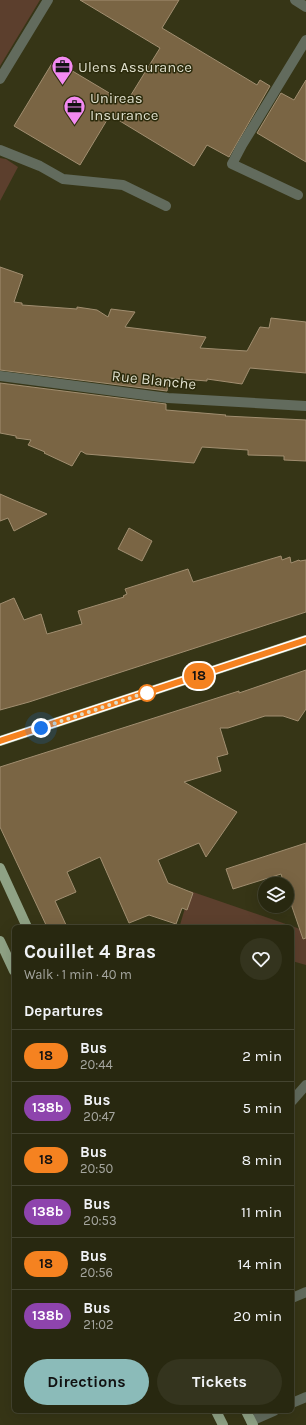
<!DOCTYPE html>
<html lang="en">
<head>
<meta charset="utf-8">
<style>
	:root { --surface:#282810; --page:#34341e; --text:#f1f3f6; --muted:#a5a69f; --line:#444430; --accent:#8bbbb9 }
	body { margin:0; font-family:Karla,sans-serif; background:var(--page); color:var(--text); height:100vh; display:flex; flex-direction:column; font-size:15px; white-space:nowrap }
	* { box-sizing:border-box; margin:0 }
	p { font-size:13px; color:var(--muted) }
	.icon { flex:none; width:22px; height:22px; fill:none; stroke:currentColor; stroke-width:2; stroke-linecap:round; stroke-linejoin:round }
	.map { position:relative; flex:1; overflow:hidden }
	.panel { position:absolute; left:12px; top:925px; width:282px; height:488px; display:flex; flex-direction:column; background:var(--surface); border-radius:6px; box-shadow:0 4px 16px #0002,0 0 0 1px var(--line) }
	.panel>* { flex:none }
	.badge { padding:0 8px; border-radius:13px; font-size:14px; line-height:26px }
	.buttons { position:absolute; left:258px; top:877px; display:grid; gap:8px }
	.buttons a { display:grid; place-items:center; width:36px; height:36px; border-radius:50%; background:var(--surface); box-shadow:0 4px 16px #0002,0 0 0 1px var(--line); font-size:20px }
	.you { position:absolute; width:20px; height:20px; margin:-10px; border:3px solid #fff; border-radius:50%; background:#1a73e8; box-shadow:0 0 0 6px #1a73e833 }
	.map>.badge { position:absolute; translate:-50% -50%; box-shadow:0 0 0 2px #fff }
	h2 { padding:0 12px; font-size:15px; line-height:36px }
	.round { display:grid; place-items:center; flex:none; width:42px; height:42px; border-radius:21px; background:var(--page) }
	.overview { display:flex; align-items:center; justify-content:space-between; height:68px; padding:0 12px }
	h1 { font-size:19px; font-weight:700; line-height:30px }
	.cta { display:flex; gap:8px; margin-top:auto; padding:8px 12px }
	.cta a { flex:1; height:46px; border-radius:24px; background:var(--accent); color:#111; font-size:16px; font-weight:700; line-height:46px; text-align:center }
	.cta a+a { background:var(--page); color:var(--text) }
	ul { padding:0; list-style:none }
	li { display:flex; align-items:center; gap:12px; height:52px; padding:0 12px; border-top:1px solid var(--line) }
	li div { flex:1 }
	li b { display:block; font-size:15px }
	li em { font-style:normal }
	li .badge { min-width:44px; font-weight:700; text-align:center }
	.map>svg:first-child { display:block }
	.green { fill:#5c3f2d }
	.building { fill:#7a6544; stroke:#a18e70 }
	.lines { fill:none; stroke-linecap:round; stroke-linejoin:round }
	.minor { stroke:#626b5d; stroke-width:10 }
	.major { stroke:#8fa285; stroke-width:10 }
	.line-casing { stroke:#fff; stroke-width:9 }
	.line { stroke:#f58220; stroke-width:6 }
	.walk { stroke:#dedecc; stroke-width:4; stroke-dasharray:0 7.2 }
	.stop-dot { fill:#fff; stroke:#f58220; stroke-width:2 }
	.labels { text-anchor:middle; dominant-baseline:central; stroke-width:3; stroke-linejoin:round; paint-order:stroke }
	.poi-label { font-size:15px; fill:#dedecc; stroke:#2c2b0c; text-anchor:start }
	.street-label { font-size:15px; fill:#dedecc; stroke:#2c2b0c }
</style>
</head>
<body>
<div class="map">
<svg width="306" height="1425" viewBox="0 0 306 1425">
	<rect width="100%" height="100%" fill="#363516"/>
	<!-- green -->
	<path class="green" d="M0 0H40L0 66Z
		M0 158 6 159 18 167 0 201Z
		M190 891 306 931V965L292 961V927H187L180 925Z"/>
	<!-- building -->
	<path class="building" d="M80 0H179L162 28 257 85 260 80 270 86 229 157 207 145 194 166 110 115 80 165 14 126 54 60 126 103 160 48Z
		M306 80V162L257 133 281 93 294 100Z
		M0 267 23 275 14 302 22 303V305L77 309V307L97 310 108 317 111 309 135 312 125 327 206 337 200 348 247 351 260 327 269 328 271 318 306 322V373L250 368 242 384 207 379V381L169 378 167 391 0 370Z
		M0 383 166 404V410L226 415 225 416 306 420V461L284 460V456L248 455V450L202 447 194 463 86 454 81 451 72 466 44 453 45 452 28 445 31 440 16 438V436L0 433Z
		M0 494 16 501 47 514 14 531 8 518 0 521Z
		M129 528 152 541 142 561 118 549Z
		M281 556 282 560 290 557 291 563 299 560 300 561 306 560V612L29 702 0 710V604L14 598 24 620 41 614 47 634 82 624 78 611 124 597 123 596 127 594 125 589 188 569 193 582Z
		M306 670V709L298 721 283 716H265L228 728H220L228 754 217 757 221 771 184 782 237 812 206 857 199 843 158 860 168 883 193 893 187 910 182 908 176 924 149 915 129 923 100 857 67 872 76 892 55 901 67 927H47L0 827V767L217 698 239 691V693Z
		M306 843V938L303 939 287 892V884H284L281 874 233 889 226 869Z"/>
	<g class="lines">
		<!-- minor -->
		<path class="minor" d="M295 0 306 7
			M0 79 48 0
			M0 150 40 166 63 179 123 185 166 206
			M298 195 232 164 242 145 306 40
			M0 376 168 398 306 406
			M292 1101 306 1085
			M292 1298 306 1292
			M292 1403 306 1397
			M251 1421 274 1411"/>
		<!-- major -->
		<path class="major" d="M0 741 306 640
			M0 868 27 927
			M0 941 14 971
			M216 1411 223 1425
			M246 1411 253 1425"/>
	</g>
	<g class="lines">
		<defs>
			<path id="line" d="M0 741 306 640"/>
		</defs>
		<!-- line casing -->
		<use href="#line" class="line-casing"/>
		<!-- line -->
		<use href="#line" class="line"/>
		<!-- walk -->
		<path class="walk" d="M41 728 154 690 147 693"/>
	</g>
	<!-- icons -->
	<defs>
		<symbol id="office-pin" viewBox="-11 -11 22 30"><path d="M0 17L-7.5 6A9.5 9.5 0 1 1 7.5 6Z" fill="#f38af1" stroke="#2c2b0c"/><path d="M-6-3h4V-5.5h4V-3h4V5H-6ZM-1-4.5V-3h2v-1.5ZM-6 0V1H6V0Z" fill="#111"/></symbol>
	</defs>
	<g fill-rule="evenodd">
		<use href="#office-pin" x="50" y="54" width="25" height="34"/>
		<use href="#office-pin" x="62" y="94" width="25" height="34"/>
	</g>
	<!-- markers -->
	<circle class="stop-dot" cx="147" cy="693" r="8"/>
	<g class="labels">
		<!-- poi labels -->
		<g class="poi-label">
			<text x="78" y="67">Ulens Assurance</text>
			<text x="90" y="98">Unireas<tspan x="90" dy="17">Insurance</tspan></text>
		</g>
		<!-- street labels -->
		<g class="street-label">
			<text transform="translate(154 380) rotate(6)">Rue Blanche</text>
		</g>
	</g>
</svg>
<div class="buttons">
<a><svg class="icon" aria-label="layers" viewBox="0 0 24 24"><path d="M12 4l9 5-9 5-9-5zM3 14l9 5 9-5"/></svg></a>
</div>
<div class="you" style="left:41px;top:728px"></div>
<b class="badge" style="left:199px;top:676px;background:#f58220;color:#111">18</b>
<section class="panel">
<div class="overview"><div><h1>Couillet 4 Bras</h1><p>Walk · 1 min · 40 m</p></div><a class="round"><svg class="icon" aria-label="heart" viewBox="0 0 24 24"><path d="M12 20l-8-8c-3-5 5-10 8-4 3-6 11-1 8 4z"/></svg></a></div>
<h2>Departures</h2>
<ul>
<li><span class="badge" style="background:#f58220;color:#111">18</span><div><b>Bus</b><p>20:44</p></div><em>2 min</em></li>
<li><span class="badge" style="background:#8e44ad;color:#fff">138b</span><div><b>Bus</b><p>20:47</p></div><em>5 min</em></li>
<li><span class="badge" style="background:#f58220;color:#111">18</span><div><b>Bus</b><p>20:50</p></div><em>8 min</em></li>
<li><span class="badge" style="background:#8e44ad;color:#fff">138b</span><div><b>Bus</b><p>20:53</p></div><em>11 min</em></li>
<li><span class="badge" style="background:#f58220;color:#111">18</span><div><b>Bus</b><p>20:56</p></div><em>14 min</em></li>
<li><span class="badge" style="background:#8e44ad;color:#fff">138b</span><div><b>Bus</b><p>21:02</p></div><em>20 min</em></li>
</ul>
<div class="cta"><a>Directions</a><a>Tickets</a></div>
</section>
</div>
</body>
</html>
